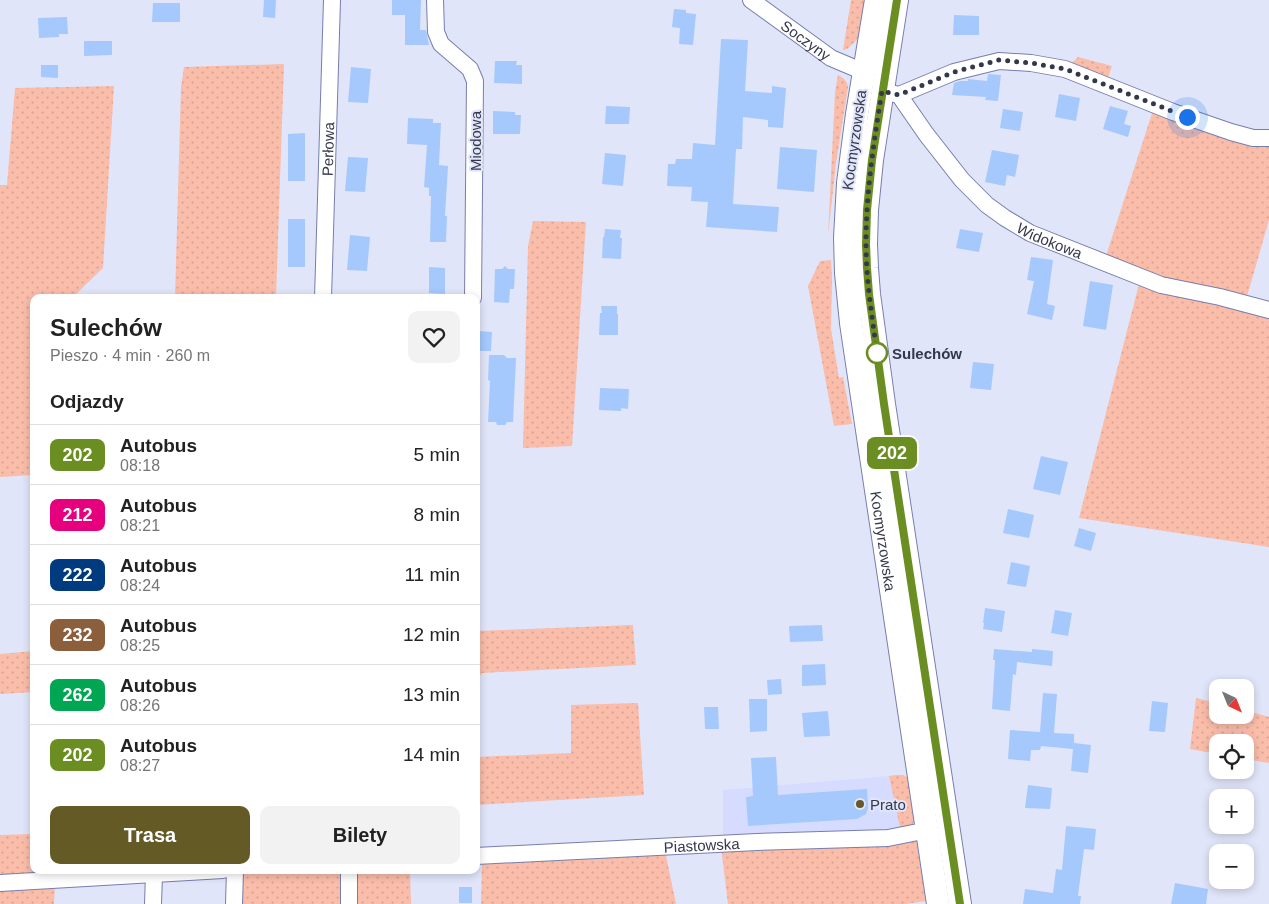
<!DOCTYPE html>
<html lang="pl">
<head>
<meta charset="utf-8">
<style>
	:root { --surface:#fff; --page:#f2f2f2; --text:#222; --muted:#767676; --line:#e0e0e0; --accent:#645a26 }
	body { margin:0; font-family:Arial,sans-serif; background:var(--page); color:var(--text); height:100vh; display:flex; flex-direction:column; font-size:19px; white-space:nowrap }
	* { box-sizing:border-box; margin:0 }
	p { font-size:16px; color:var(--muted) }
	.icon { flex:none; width:28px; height:28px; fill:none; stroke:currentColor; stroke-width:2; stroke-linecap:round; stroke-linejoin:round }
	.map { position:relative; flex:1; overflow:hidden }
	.drawer { position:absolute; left:30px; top:294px; width:450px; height:580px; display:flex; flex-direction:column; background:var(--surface); border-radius:10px; box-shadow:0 2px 8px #0003 }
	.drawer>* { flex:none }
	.badge { padding:0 10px; border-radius:8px; font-size:18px; line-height:32px }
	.needle { width:32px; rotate:137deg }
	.fabs { position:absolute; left:1209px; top:679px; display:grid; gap:10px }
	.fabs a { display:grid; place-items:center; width:45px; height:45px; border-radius:10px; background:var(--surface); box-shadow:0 2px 8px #0003; font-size:25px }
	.you { position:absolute; width:25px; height:25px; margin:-12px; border:4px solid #fff; border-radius:50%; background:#1a73e8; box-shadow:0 0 0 8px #1a73e833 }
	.map>.badge { position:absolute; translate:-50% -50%; box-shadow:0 0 0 2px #fff }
	h2 { padding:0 20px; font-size:19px; line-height:45px }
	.round { display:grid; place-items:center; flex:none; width:52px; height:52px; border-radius:10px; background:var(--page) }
	.overview { display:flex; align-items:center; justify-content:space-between; height:85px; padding:0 20px }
	h1 { font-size:24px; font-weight:700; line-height:38px }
	.button { display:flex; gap:10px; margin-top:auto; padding:10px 20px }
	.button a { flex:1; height:58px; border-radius:10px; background:var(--accent); color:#fff; font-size:20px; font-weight:700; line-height:58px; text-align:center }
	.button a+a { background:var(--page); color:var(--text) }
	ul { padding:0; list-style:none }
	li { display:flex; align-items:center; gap:15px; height:60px; padding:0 20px; border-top:1px solid var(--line) }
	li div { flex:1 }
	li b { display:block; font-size:19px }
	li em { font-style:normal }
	li .badge { min-width:55px; font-weight:700; text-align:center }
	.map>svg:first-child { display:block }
	.built { fill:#d6dcff }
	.grass { fill:url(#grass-dots) }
	.building { fill:#a5c9fc }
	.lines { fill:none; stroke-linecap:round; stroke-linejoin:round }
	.minor-casing { stroke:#787eac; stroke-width:18 }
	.secondary-casing { stroke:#787eac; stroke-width:24 }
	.minor { stroke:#fff; stroke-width:16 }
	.secondary { stroke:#fff; stroke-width:22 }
	.line-casing { stroke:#fff; stroke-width:11 }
	.line { stroke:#6b8e23; stroke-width:8 }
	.walk { stroke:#35384b; stroke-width:5; stroke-dasharray:0 9 }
	.stop-dot { fill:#fff; stroke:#6b8e23; stroke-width:2.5 }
	.poi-dot { fill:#645a26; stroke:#e1e5f9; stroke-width:2 }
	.labels { text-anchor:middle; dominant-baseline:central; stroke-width:4; stroke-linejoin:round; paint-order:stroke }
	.street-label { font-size:15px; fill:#35384b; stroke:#e1e5f9 }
	.stop-label { font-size:15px; font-weight:bold; fill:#35384b; stroke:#e1e5f9; text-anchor:start }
	.poi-label { font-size:15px; fill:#35384b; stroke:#e1e5f9; text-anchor:start }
</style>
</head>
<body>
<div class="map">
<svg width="1269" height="904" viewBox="0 0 1269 904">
	<defs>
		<pattern id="grass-dots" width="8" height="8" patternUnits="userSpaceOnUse" patternTransform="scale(1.25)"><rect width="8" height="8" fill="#fabdaa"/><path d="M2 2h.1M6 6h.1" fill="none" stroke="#d7a394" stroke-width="1.8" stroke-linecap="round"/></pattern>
	</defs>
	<rect width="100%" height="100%" fill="#e1e5f9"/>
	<!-- built -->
	<path class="built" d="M889 776 900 828 872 834 723 841V790Z"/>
	<!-- grass -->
	<path class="grass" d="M851 0H865L859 38 847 49 843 50Z
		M1078 57 1112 66 1108 78 1071 64Z
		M284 64 276 297H175L181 88 184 67Z
		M838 75C843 78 847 80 848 87L836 163 828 236 835 92Z
		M114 86 103 268 73 297 34 298V475L0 477V185H7L15 88Z
		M1154 107 1269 141V220L1246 300 1162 282 1105 259Z
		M533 221 586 222 572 446 523 448 528 246Z
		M831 260 832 277 831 329 839 378 843 377 852 424 834 426 808 286 820 261Z
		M1139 284 1269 314V547L1079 518Z
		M633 625 636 665 482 673 476 681V631Z
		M34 651V692L0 694V654Z
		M1196 698 1217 703 1218 715H1245V710L1269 717V763L1245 759V742H1218L1217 754 1190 749Z
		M638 703 644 795 476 805V757L571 753V705Z
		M896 775H903L909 778 915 819C914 826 907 827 900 828L889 776Z
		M34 834V870H158L0 879V835Z
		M916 838 926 901 906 904H728L721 847Z
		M665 851 676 904H481L482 860Z
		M280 870H346L345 904H238V873Z
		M354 870H410L411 904H354Z
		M55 885 54 904H0V888Z"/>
	<!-- building -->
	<path class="building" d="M264 0H276L275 18 263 17Z
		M392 0H421L420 30H426L429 45H405V15H392Z
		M153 3H180V22H152Z
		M674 9 686 10V13L696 14 693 45 679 44 680 28 672 27Z
		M954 15 979 16V35H953Z
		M67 17 68 34H59V37L39 38 38 18Z
		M721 39 748 40 745 91 772 93V86L786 88 783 128 768 127V120L743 117 742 149H736L733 204 779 207 777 232 706 227 708 202 691 201 692 187 667 186 668 164H675L676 159H692L693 143 715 145Z
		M84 41H112V55L84 56Z
		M495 61H517L516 65H522V84L494 83Z
		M41 65H58V78L41 77Z
		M351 67 371 69 368 103 348 102Z
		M988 74 1001 75 998 101 985 100 986 97 952 95 954 83 960 81H968V79L987 81Z
		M1059 94 1080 98 1076 121 1055 117Z
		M606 106 630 107 629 124H605Z
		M1110 106 1128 111 1124 124 1131 126 1128 137 1103 129Z
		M1003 109 1023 112 1020 131 1000 128Z
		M493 111 515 112V115H521L520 134H493Z
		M408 118 433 119V123H441L439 165 448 166 445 216H447L446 242H430L431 196H429V188L424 187 427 145 407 144Z
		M305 133V181H288V134Z
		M780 147 817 150 814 192 777 189Z
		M992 150 1019 155 1015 177 1007 175 1005 186 985 182Z
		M605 153 626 155 623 186 602 184Z
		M348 157 368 158 365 192 345 191Z
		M288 219H305V267H288Z
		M605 229 621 230 620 238H622L621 259 602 258 603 237H604Z
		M960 229 983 233 979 252 956 248Z
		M350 235 370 237 367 271 347 270Z
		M1031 257 1053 260 1047 304 1055 306 1052 320 1027 314 1034 281 1027 280Z
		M505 266 508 269H515L514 289H510L509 303 494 302 495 269H502Z
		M429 267 445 268V294L429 293Z
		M1090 281 1113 285 1106 330 1083 326Z
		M601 306H617V314H618V335H599L600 313H602Z
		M478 331 492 332 491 351H477Z
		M489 355H504L507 358H516L513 422H507L505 425H497L496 422H488L490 381 488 380Z
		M973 362 994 364 991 390 970 388Z
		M600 388 629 389 628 409 621 408V411L599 410Z
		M1041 456 1068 462 1060 495 1033 489Z
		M1008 509 1034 515 1029 538 1003 533Z
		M1079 528 1096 533 1091 551 1074 546Z
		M1011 562 1030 566 1026 587 1007 584Z
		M985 608 1005 611 1002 632 983 629 984 623H983Z
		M1055 610 1072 613 1068 636 1051 633Z
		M822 625 823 641 790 642 789 626Z
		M994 649 1032 652V649L1053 651 1052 666 1017 662 1016 675 1013 674 1010 711 992 709 995 660H993Z
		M825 664 826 685 802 686V665Z
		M781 679 782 694 768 695 767 680Z
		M1043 693 1057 694 1054 733 1074 734V743L1091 745 1088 773 1071 771 1073 749 1041 746 1040 750H1031L1030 761 1008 759 1010 730 1040 732Z
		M749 699H767V731L750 732Z
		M1152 701 1168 703 1165 732 1149 731Z
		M704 707H718L719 729H705Z
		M828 711 830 736 804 737 802 713Z
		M776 757 778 795 867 789 868 808 866 814 857 819 748 826 746 797 753 796 751 758Z
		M1028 785 1052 788 1050 809 1025 808Z
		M1066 826 1096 829 1094 850 1084 849 1078 896H1081L1080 904H1023L1025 889 1053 893 1056 869 1062 870Z
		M1175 883 1208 889 1206 904H1171Z
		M459 887H472V903H459Z"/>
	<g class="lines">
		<defs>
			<g id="minor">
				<path d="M435 0 436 32 441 44 470 69 475 81 473 298"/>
				<path id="s1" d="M751 0 831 58 864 72"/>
				<path id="s2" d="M882 91 899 95 926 134 962 180 987 205 1005 218 1030 233 1161 285 1220 297 1269 310"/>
				<path d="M899 95 954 72 999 61 1031 63 1065 69 1173 112 1231 132 1253 138H1269"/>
				<path id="s3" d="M323 298 332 0"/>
				<path id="s4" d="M476 856 757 842 888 838 928 830"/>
				<path d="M0 883 223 870"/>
				<path d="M153 904 154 874"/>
				<path d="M234 904 235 870"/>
				<path d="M349 904V870"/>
			</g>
			<g id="secondary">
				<path id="s5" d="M876 0 857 114 848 183 845 238 846 273 851 323 867 430 938 904"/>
				<path d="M897 0 872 160 867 210 866 244 867 268 869 294 884 404 960 904"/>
			</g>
		</defs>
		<!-- minor casing -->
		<use href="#minor" class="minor-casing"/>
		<!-- secondary casing -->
		<use href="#secondary" class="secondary-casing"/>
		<!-- minor -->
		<use href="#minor" class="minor"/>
		<!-- secondary -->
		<use href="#secondary" class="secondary"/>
	</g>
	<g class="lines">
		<defs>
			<path id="line" d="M897 0 872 160 867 210 866 244 867 268 869 294 884 404 960 904"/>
		</defs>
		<!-- line casing -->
		<use href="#line" class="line-casing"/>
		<!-- line -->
		<use href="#line" class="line"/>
		<!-- walk -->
		<path class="walk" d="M877 353C872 316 866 280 866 243 866 192 874 141 882 91L899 95 954 72 999 60 1031 63 1065 69 1187 117"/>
	</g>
	<!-- markers -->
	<circle class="stop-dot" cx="877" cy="353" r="10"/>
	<circle class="poi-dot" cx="860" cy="804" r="5"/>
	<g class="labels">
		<!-- street labels -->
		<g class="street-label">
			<text stroke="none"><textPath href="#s1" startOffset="68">Soczyny</textPath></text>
			<text transform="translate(854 140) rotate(-82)">Kocmyrzowska</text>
			<text transform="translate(475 141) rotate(-90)">Miodowa</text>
			<text stroke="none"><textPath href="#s3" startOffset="149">Perłowa</textPath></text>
			<text stroke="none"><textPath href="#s2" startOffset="231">Widokowa</textPath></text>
			<text stroke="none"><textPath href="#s5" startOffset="546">Kocmyrzowska</textPath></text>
			<text stroke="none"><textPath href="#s4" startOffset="226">Piastowska</textPath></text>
		</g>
		<!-- stop labels -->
		<g class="stop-label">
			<text x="892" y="353">Sulechów</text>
		</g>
		<!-- poi labels -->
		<g class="poi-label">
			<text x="870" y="804">Prato</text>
		</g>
	</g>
</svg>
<div class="fabs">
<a><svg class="needle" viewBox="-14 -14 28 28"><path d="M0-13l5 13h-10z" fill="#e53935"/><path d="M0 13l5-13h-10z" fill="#767676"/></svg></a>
<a><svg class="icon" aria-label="locate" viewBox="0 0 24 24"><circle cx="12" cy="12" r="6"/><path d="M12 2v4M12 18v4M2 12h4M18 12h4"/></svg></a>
<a>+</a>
<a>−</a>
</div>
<div class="you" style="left:1187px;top:117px"></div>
<b class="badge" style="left:892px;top:453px;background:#6b8e23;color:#fff">202</b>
<section class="drawer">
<div class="overview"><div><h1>Sulechów</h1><p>Pieszo · 4 min · 260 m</p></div><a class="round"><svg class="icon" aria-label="heart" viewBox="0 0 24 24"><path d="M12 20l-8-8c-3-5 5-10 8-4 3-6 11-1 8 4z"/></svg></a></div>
<h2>Odjazdy</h2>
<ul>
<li><span class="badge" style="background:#6b8e23;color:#fff">202</span><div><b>Autobus</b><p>08:18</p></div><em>5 min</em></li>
<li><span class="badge" style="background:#e6007e;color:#fff">212</span><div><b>Autobus</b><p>08:21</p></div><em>8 min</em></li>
<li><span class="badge" style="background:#003b80;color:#fff">222</span><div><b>Autobus</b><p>08:24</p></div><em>11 min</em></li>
<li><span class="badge" style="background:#8b5e3c;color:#fff">232</span><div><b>Autobus</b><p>08:25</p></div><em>12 min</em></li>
<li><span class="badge" style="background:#00a651;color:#fff">262</span><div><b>Autobus</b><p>08:26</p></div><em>13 min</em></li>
<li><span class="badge" style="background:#6b8e23;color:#fff">202</span><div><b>Autobus</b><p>08:27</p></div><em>14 min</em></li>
</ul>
<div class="button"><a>Trasa</a><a>Bilety</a></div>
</section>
</div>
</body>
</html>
